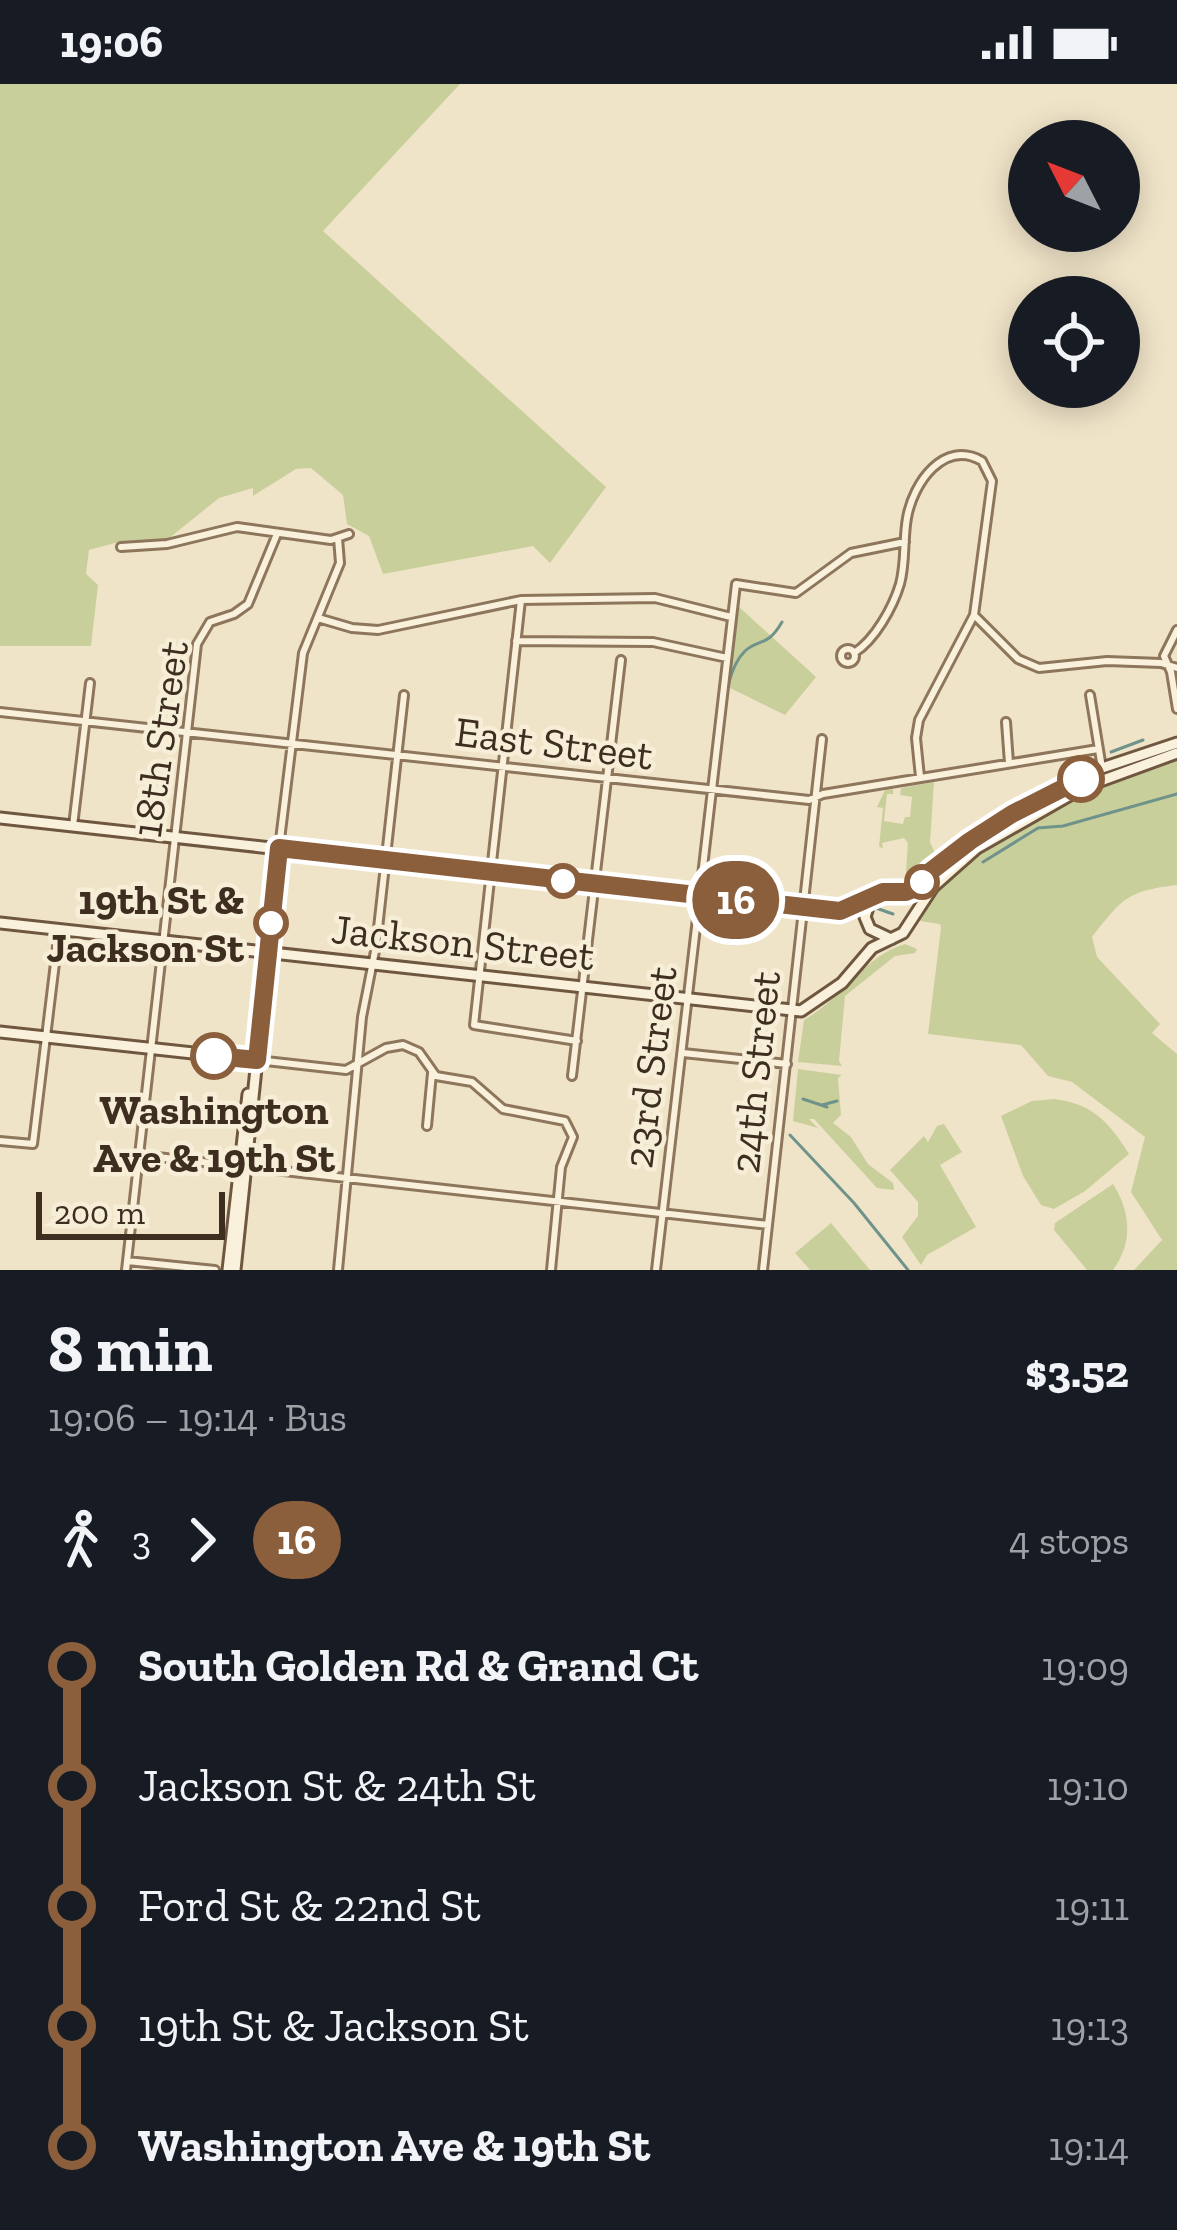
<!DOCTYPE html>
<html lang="en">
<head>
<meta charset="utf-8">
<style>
	:root { --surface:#171b24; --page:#20242c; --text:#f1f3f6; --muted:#9ea1a6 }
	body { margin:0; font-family:"Zilla Slab",serif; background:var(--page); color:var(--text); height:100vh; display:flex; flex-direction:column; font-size:45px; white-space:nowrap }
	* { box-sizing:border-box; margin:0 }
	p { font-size:39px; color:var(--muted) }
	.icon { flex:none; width:66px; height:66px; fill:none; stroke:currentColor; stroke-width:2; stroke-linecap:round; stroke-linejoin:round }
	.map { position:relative; height:1186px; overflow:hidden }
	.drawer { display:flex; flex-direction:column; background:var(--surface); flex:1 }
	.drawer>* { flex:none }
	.badge { padding:0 24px; border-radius:39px; font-size:42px; line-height:78px }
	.needle { width:78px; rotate:312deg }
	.fabs { position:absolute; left:1008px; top:36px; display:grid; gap:24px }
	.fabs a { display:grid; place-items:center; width:132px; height:132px; border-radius:50%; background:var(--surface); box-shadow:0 6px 30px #0003; font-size:60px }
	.scale { position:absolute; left:36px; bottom:30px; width:189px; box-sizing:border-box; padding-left:12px; border:6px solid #3d2e20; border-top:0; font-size:33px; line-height:42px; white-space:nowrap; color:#3d2e20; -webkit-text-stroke:9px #f7eed8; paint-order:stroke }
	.map>.badge { position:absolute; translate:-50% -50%; box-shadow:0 0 0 6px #fff }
	.legs { display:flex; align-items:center; gap:18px; height:132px; padding:0 48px; font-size:39px }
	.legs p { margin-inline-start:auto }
	.headline { display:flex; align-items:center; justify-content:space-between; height:204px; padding:0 48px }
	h1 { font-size:66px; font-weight:700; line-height:90px }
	ul { padding:0 48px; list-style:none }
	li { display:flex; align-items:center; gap:42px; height:120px; font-size:45px }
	li i { display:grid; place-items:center; width:18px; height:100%; margin:0 15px; background:currentColor }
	li i::after { content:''; width:30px; height:30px; margin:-15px; border:9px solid; border-radius:50%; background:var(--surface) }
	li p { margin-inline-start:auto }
	li:first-child i { background:linear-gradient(#0000 50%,currentColor 0) }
	li:last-child i { background:linear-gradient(currentColor 50%,#0000 0) }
	.status { display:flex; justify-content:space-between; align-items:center; height:84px; padding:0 60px; background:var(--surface); direction:ltr }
	.status svg { height:33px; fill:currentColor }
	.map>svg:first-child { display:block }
	.green { fill:#c9cf9b }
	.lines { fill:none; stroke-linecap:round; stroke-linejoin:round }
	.stream { stroke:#6f938a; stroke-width:3 }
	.street-casing { stroke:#8d765c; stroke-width:12 }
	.secondary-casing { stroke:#6f573f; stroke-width:15 }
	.street { stroke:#faf1dc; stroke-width:6 }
	.secondary { stroke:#faf1dc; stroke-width:9 }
	.line-1-casing { stroke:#fff; stroke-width:27 }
	.line-1 { stroke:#8b5e3c; stroke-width:18 }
	.stop-1-dot { fill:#fff; stroke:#8b5e3c; stroke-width:6 }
	.labels { text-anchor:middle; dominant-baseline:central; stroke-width:9; stroke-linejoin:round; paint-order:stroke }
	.street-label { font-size:42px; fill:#3d2e20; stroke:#f7eed8 }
	.stop-label { font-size:42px; font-weight:bold; fill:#3d2e20; stroke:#f7eed8; text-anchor:end }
</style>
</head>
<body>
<div class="status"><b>19:06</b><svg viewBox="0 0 49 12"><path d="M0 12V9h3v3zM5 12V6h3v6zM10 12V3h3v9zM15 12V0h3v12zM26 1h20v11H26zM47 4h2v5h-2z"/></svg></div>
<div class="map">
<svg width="1177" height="1186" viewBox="0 0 1177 1186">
	<rect width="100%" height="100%" fill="#f0e4c8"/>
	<!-- green -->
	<path class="green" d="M0 0H460L323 147 606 403 550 479 533 462 383 490 369 452 347 440 343 411 311 384 296 385 253 412V404L219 414 168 455 115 459 89 466 86 490 98 501 91 562H0Z
		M738 522 816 593 785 631 726 602Z
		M1177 676V801C1127 807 1123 814 1092 853L1097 873 1160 940 1152 949 1177 970V1186H1134L1162 1156 1131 1108 1145 1053 1072 998 1048 992 1021 961 928 950 941 844 940 840 920 837C960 752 1096 703 1177 676Z
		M934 698 930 758 936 771 905 801 908 759 904 754 882 759 883 765 879 762 883 724 877 723 885 706 893 705V710H887L884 737 903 740 905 733H910L912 713 900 711 901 704Z
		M905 860 917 865 915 869 895 872 845 912 839 977 842 982 798 978 804 936C843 914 864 872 905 860Z
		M798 985 842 991 838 994 841 1031 833 1039 851 1053 868 1080 893 1099 894 1106 877 1104 814 1035H809L818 1044 793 1037Z
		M1054 1015C1092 1019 1110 1039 1129 1070L1085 1107 1054 1125 1041 1121 1023 1092 1001 1032 1032 1017Z
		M944 1040 962 1068 940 1081 976 1143 927 1171 921 1181 902 1153 918 1132V1118L890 1086 924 1052 928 1058 937 1042Z
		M1113 1100C1131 1128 1133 1159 1113 1186H1087L1054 1146 1055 1139Z
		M831 1139 870 1186H810L795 1169Z"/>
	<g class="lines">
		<!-- stream -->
		<path class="stream" d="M724 631C726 611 729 583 745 567 759 554 767 564 782 538
			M722 652 723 640
			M1111 668 1143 656
			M716 700 720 670
			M983 778 1038 744 1063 742 1177 710
			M876 824 893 830
			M803 1015 827 1023
			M822 1021 837 1017
			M790 1051 854 1119 908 1186"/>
		<defs>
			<path id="street" d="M121 463 167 460 237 443 331 456 349 450
				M521 516 474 941 577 957
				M974 531 1018 575 1039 584 1107 577 1161 579 1177 584
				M318 534 352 544 378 546 521 516 655 514 731 533
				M1177 546 1164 572 1171 588 1177 625
				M516 557 653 558 727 574
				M841 572a7 7 0 1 1 14 0a7 7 0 1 1-14 0Z
				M854 569C875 556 893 523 900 500 906 478 903 456 907 434 913 399 944 355 982 377L992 397 974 531 919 636 916 654 920 693
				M1090 611 1102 684
				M0 628 809 716 823 710 1098 665
				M1006 638 1009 679
				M73 742 90 599
				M279 764 303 569 340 479 338 454
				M683 969 787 980
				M257 976 346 986 386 964 403 961 419 968 436 992 472 998 503 1025 565 1037 573 1053 561 1083 551 1186
				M572 992 621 576
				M427 1042 432 989
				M0 1057 33 1060 59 846
				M139 1071 768 1141
				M127 1177 215 1186
				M126 1186 197 560 210 538 234 530 248 520 277 450
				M338 1186 362 933 376 862 404 611
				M656 1186 736 500 796 509 851 469 905 458
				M763 1186 822 655"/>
			<path id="secondary" d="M0 734 840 827 883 808H906L916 804 937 782 1012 730 1102 684 1177 659
				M870 817 865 833 870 845 891 855
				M0 839 801 927 842 899 872 864 903 849 933 803 977 764 1084 703 1177 669
				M0 948 257 976
				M228 1186 248 1010
				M235 1186 279 764"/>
		</defs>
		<!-- street casing -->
		<use href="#street" class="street-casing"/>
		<!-- secondary casing -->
		<use href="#secondary" class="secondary-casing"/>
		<!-- street -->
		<use href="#street" class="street"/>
		<!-- secondary -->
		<use href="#secondary" class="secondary"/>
	</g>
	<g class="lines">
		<defs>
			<path id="line-1" d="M214 972 257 976 279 764 840 827 883 808H906L916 804 931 787 970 757 1012 730 1081 695"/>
		</defs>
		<!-- line-1 casing -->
		<use href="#line-1" class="line-1-casing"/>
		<!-- line-1 -->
		<use href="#line-1" class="line-1"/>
	</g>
	<!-- markers -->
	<g class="stop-1-dot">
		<circle cx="1081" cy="695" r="21"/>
		<circle cx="563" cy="797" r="15"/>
		<circle cx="922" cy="798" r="15"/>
		<circle cx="271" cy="839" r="15"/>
		<circle cx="214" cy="972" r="21"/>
	</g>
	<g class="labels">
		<!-- street labels -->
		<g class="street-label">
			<text transform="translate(160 655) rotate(-82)">18th Street</text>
			<text transform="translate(554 659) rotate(7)">East Street</text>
			<text transform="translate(463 858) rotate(6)">Jackson Street</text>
			<text transform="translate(650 983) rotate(-83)">23rd Street</text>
			<text transform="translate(755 988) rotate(-84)">24th Street</text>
		</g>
		<!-- stop labels -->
		<g class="stop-label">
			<text x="244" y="815">19th St &amp;<tspan x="244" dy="48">Jackson St</tspan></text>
			<text x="214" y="1025" text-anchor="middle">Washington<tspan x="214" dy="48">Ave &amp; 19th St</tspan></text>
		</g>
	</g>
</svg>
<div class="fabs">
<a><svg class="needle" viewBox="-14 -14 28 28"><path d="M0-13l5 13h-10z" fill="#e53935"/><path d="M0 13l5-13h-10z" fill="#9ea1a6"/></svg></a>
<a><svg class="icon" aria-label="locate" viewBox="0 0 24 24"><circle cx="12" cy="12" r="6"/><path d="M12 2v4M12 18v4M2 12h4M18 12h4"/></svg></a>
</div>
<div class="scale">200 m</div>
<b class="badge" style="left:736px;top:816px;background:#8b5e3c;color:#fff">16</b>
</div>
<section class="drawer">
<div class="headline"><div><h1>8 min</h1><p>19:06 – 19:14 · Bus</p></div><b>$3.52</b></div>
<div class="legs"><svg class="icon" aria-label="walk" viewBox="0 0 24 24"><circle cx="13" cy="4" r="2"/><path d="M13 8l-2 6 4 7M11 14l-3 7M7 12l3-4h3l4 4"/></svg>3<svg class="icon" aria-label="forward" viewBox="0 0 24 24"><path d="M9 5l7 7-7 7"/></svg><b class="badge" style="background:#8b5e3c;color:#fff">16</b><p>4 stops</p></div>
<ul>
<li><i style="color:#8b5e3c"></i><b>South Golden Rd &amp; Grand Ct</b><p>19:09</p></li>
<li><i style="color:#8b5e3c"></i><span>Jackson St &amp; 24th St</span><p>19:10</p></li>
<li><i style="color:#8b5e3c"></i><span>Ford St &amp; 22nd St</span><p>19:11</p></li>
<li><i style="color:#8b5e3c"></i><span>19th St &amp; Jackson St</span><p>19:13</p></li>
<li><i style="color:#8b5e3c"></i><b>Washington Ave &amp; 19th St</b><p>19:14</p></li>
</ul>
</section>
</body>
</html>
